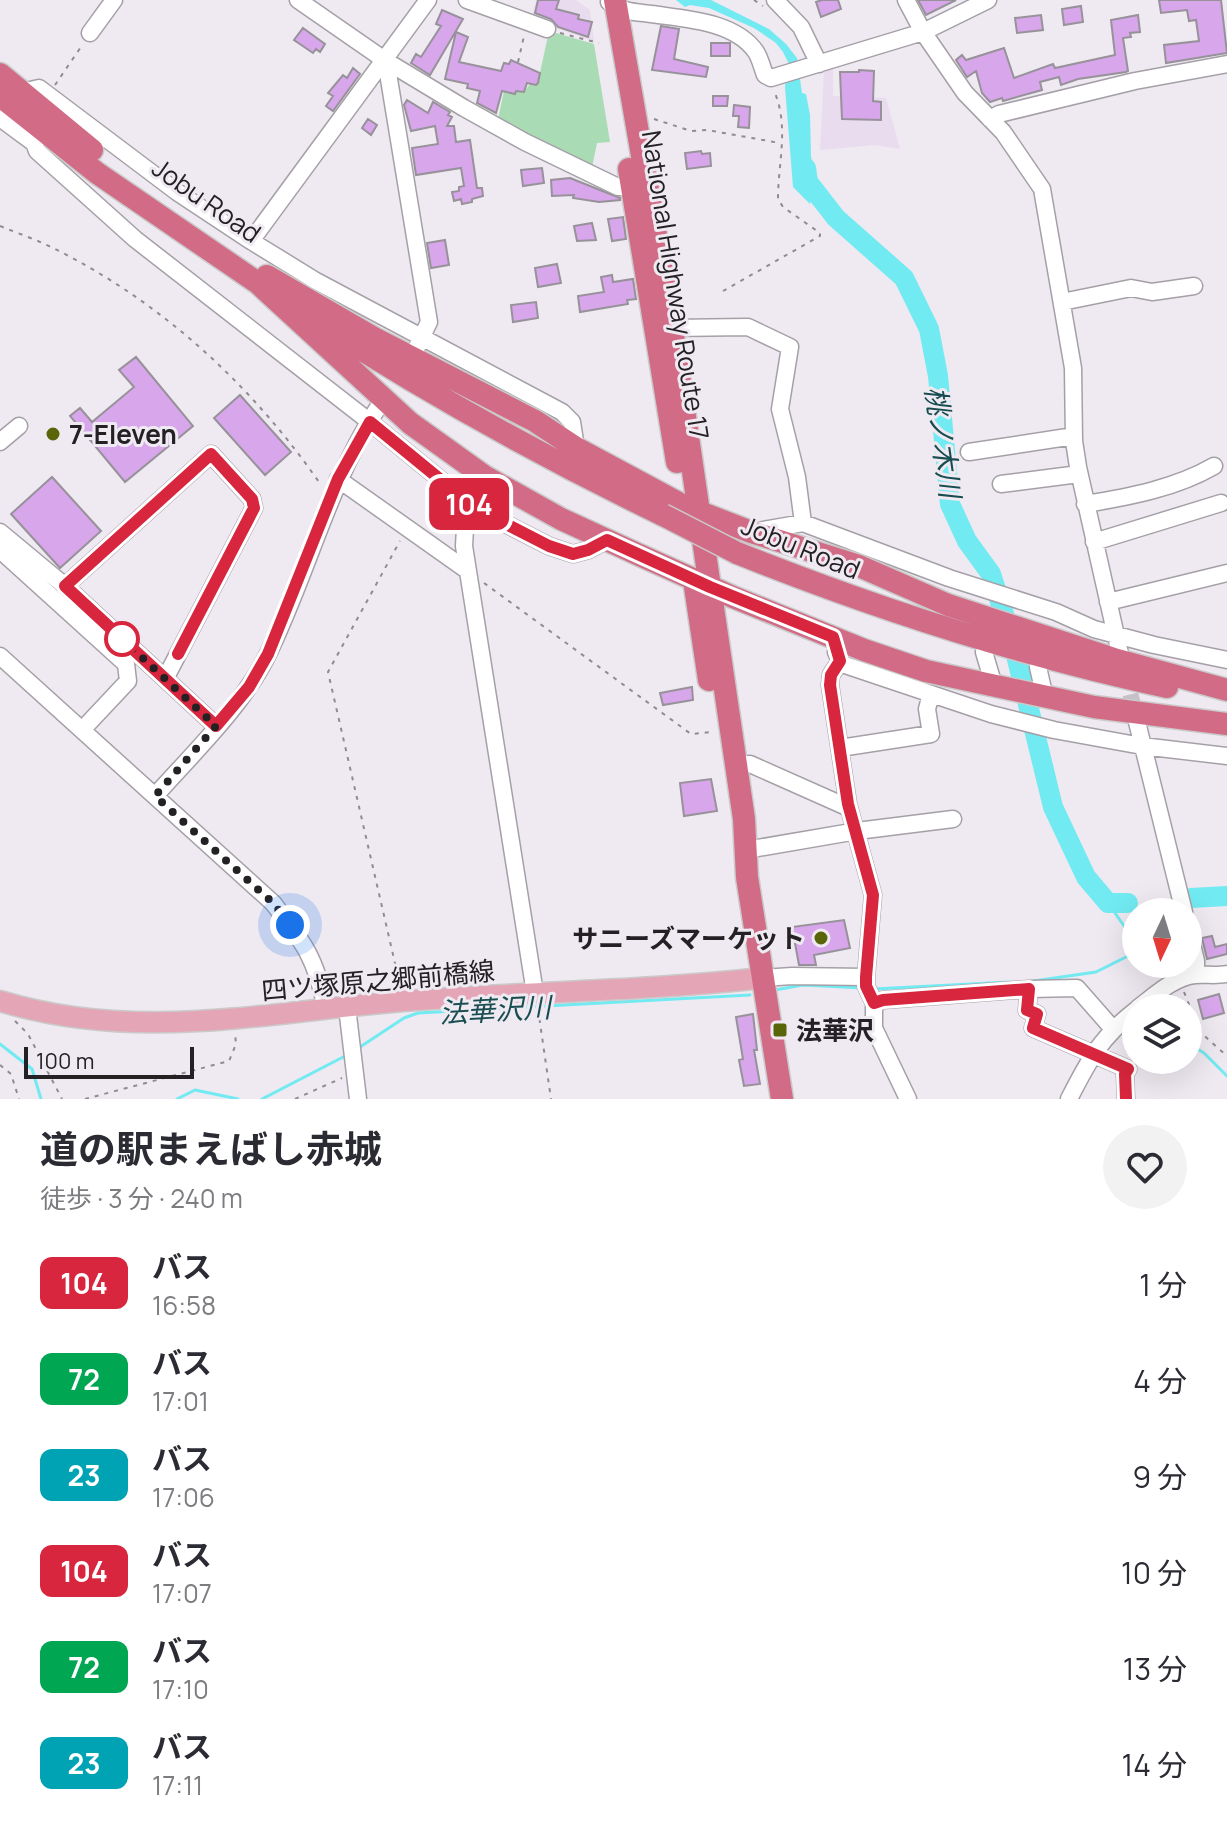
<!DOCTYPE html>
<html lang="ja">
<head>
<meta charset="utf-8">
<style>
	:root { --surface:#fff; --page:#f2f2f3; --text:#2b2b33; --muted:#7c7c81 }
	body { margin:0; font-family:Manrope,"Noto Sans JP",sans-serif; background:var(--page); color:var(--text); height:100vh; display:flex; flex-direction:column; font-size:30px; white-space:nowrap }
	* { box-sizing:border-box; margin:0 }
	p { font-size:26px; color:var(--muted) }
	.icon { flex:none; width:44px; height:44px; fill:none; stroke:currentColor; stroke-width:2; stroke-linecap:round; stroke-linejoin:round }
	.map { position:relative; height:1099px; overflow:hidden }
	.side { display:flex; flex-direction:column; background:var(--surface); flex:1 }
	.side>* { flex:none }
	.badge { padding:0 16px; border-radius:12px; font-size:28px; line-height:52px }
	.needle { width:52px; rotate:184deg }
	.buttons { position:absolute; left:1122px; top:898px; display:grid; gap:16px }
	.buttons a { display:grid; place-items:center; width:80px; height:80px; border-radius:50%; background:var(--surface); box-shadow:0 8px 32px #0002; font-size:40px }
	.scale { position:absolute; left:24px; bottom:20px; width:170px; box-sizing:border-box; padding-left:8px; border:4px solid #242124; border-top:0; font-size:22px; line-height:28px; white-space:nowrap; color:#242124; -webkit-text-stroke:6px #efe9f1; paint-order:stroke }
	.you { position:absolute; width:40px; height:40px; margin:-20px; border:6px solid #fff; border-radius:50%; background:#1a73e8; box-shadow:0 0 0 12px #1a73e833 }
	.map>.badge { position:absolute; translate:-50% -50%; box-shadow:0 0 0 4px #fff }
	.round { display:grid; place-items:center; flex:none; width:84px; height:84px; border-radius:42px; background:var(--page) }
	.overview { display:flex; align-items:center; justify-content:space-between; height:136px; padding:0 40px }
	h1 { font-size:38px; font-weight:700; line-height:60px }
	ul { padding:0; list-style:none }
	li { display:flex; align-items:center; gap:24px; height:96px; padding:0 40px }
	li div { flex:1 }
	li b { display:block; font-size:30px }
	li em { font-style:normal }
	li .badge { min-width:88px; font-weight:700; text-align:center }
	.map>svg:first-child { display:block }
	.commercial { fill:#eadcef }
	.green { fill:#a9dcb4 }
	.water { fill:#71eaf1 }
	.lines { fill:none; stroke-linecap:round; stroke-linejoin:round }
	.stream { stroke:#71eaf1; stroke-width:3 }
	.river { stroke:#71eaf1; stroke-width:20 }
	.building { fill:#d7a6eb; stroke:#979299; stroke-width:2 }
	.minor-tunnel { stroke:#c6c1c8; stroke-width:16; stroke-dasharray:16 8; stroke-linecap:butt }
	.minor-casing { stroke:#a5a0a7; stroke-width:19 }
	.major-casing { stroke:#cacaca; stroke-width:23 }
	.highway-casing { stroke:#cacaca; stroke-width:25 }
	.path { stroke:#908b91; stroke-width:2; stroke-dasharray:4 6; stroke-linecap:butt }
	.minor { stroke:#fff; stroke-width:16 }
	.major { stroke:#e4a6b6; stroke-width:20 }
	.highway { stroke:#d26b85; stroke-width:22 }
	.highway-bridge-casing { stroke:#cacaca; stroke-width:25; stroke-linecap:butt }
	.highway-bridge { stroke:#d26b85; stroke-width:22 }
	.line-casing { stroke:#fff; stroke-width:18 }
	.line { stroke:#d7263d; stroke-width:12 }
	.walk { stroke:#242124; stroke-width:8; stroke-dasharray:0 14.4 }
	.poi-dot { fill:#596509; stroke:#efe9f1; stroke-width:3 }
	.stop-dot { fill:#fff; stroke:#d7263d; stroke-width:4 }
	.labels { text-anchor:middle; dominant-baseline:central; stroke-width:6; stroke-linejoin:round; paint-order:stroke }
	.street-label { font-size:26px; fill:#242124; stroke:#efe9f1 }
	.poi-label { font-size:26px; font-weight:bold; fill:#242124; stroke:#efe9f1; text-anchor:start }
	.water-label { font-size:28px; font-style:italic; fill:#174d50; stroke:#efe9f1 }
</style>
</head>
<body>
<div class="map">
<svg width="1227" height="1099" viewBox="0 0 1227 1099">
	<rect width="100%" height="100%" fill="#efe9f1"/>
	<!-- commercial -->
	<path class="commercial" d="M536 0H576L590 10 594 41 531 20Z
		M833 68V96L886 98 900 149 875 145 820 150 824 71Z"/>
	<!-- green -->
	<path class="green" d="M549 31 594 44 610 142 597 143 591 172 497 124 504 91 524 92 530 84 535 85 538 82Z"/>
	<!-- water -->
	<path class="water" d="M676 0H711L769 29 786 44 797 58 802 93 806 94 810 115 811 157 817 180 810 204 793 187 785 87 788 62 783 52 776 43 754 28 709 8 690 5 685 7Z"/>
	<g class="lines">
		<!-- stream -->
		<path class="stream" d="M1108 903 1136 943
			M1034 981 1096 972 1136 952
			M874 989 1010 982
			M775 990 803 985 863 988
			M1164 1000 1168 1008
			M1188 1043 1204 1053 1227 1076
			M0 1044 32 1069 41 1099
			M357 1049 404 1018 418 1013 750 995
			M177 1099 195 1090 238 1099
			M262 1099 347 1055"/>
		<!-- river -->
		<path class="river" d="M806 168 808 182 836 218 904 278 929 329 938 376 950 504 967 541 991 574 1012 639 1053 807 1086 877 1108 903H1128
			M1191 898 1227 896"/>
	</g>
	<!-- building -->
	<path class="building" d="M538 0H559L556 9 579 15 578 19 592 22 588 37 558 27 551 19 535 13Z
		M822 0H838L841 9 821 17 816 2Z
		M918 0H956L926 15Z
		M1159 0H1221L1227 53 1166 63 1164 45 1199 41 1196 20 1189 21 1187 10 1161 13Z
		M1081 6 1083 22 1064 25 1062 9Z
		M442 10 463 19 430 75 411 63 416 54 421 57 441 26 436 24Z
		M1041 15 1043 30 1017 33 1015 18Z
		M1138 15 1140 32 1130 33 1131 37 1123 38 1128 71 1126 72 1078 79 1061 85 1059 77 1040 82 1042 90 1003 101 1002 98 990 102 982 93 976 71 967 77 956 60 962 55 966 60 1004 48 1014 78 1053 64 1055 68 1115 55 1111 20Z
		M661 26 679 29 674 59 708 67 706 77 652 70Z
		M303 28 325 44 320 52 316 49 313 53 294 40Z
		M456 32 468 37 459 62 501 71 504 63 509 64 511 60 540 73 538 83 536 85 527 83 524 92 516 91 515 94 502 91 496 113 477 103 480 91 467 88 468 84 445 79Z
		M711 43H730V56H711Z
		M353 68 360 74 333 111 326 106 333 96 328 93 343 75 347 78Z
		M859 70 874 71 873 101 881 102V120L842 119 840 72H859Z
		M713 96H728L727 106H713Z
		M407 100 428 113 433 102 450 112 448 115 452 117 447 126H454L456 142 470 140 477 188H482L483 196 472 199V202L462 204 461 199 454 201 452 192 459 191V187L464 186 461 168 416 175 412 148 438 144 435 126 411 131 404 105Z
		M734 105 750 107 749 128 738 127 739 116H733Z
		M368 119 377 125 371 135 362 128Z
		M701 151 702 154 710 153 711 166 687 169 685 153Z
		M542 168 544 183 523 186 521 170Z
		M570 178 620 198V200L599 202 573 198 574 195 552 196 551 180Z
		M623 217 626 239 612 241 608 219Z
		M592 223 596 240 577 241 574 226Z
		M445 240 449 265 431 268 427 243Z
		M557 264 561 283 538 287 535 268Z
		M612 275 613 282 633 279 636 299 627 300 628 304 580 312 578 296 604 292 601 277Z
		M536 302 538 318 513 322 511 305Z
		M136 357 193 426 125 482 70 416 80 408 92 422 134 387 119 370Z
		M240 395 291 452 265 475 214 418Z
		M52 477 101 531 60 568 11 514Z
		M692 687 693 700 663 705 660 693Z
		M711 779 717 811 684 816 680 783Z
		M844 920 850 948 814 955 816 965H799L792 927Z
		M1212 936 1215 947 1227 944V954L1207 959 1202 938Z
		M1219 994 1224 1013 1203 1019 1198 1000Z
		M753 1014 757 1050H754L760 1084 744 1086 739 1060 743 1059 736 1017Z"/>
	<g class="lines">
		<!-- minor-tunnel -->
		<path class="minor-tunnel" d="M1125 671 1137 722"/>
		<defs>
			<path id="minor" d="M298 0 386 61 464 108 525 142 618 187H632
				M467 0 547 29
				M775 0 801 27 819 64
				M906 0 923 32 965 93 1003 132 1042 189 1073 368 1074 441 1078 467 1121 658
				M609 2C622 12 636 12 651 14 685 19 735 21 756 52 760 58 762 67 765 75L771 78 923 32 988 0
				M90 33 114 0
				M386 61 429 322 416 349
				M22 92 39 88 177 192 251 241 316 281 562 412 572 422 576 448
				M0 118 34 143
				M990 119 999 114 1135 81 1227 64
				M40 129 34 143 37 151 135 239 370 422 475 508 549 546 573 554 588 550 607 540
				M251 241 428 0
				M1062 302 1131 288 1152 292 1194 286
				M672 328 748 327 790 347 780 409 797 477 803 523
				M0 442 19 426
				M969 452 1074 436
				M338 479 468 571
				M1001 484 1079 474
				M1085 504C1129 497 1176 488 1214 466
				M475 508 465 528 464 546 535 993
				M0 532 65 586 216 726
				M752 532 803 523 949 578 1056 612 1094 629 1154 645 1227 660
				M1094 542 1221 503
				M0 550 126 664 128 681 82 730
				M65 586 211 454 252 499 254 508 165 679
				M1108 602 1227 573
				M836 652 840 661 845 665 991 714 1054 730 1142 746 1227 756
				M984 652 992 679
				M0 656 273 903C304 943 316 958 326 1009
				M840 661 831 675 830 685 848 804 873 895 866 977V986L874 1003V1028L908 1099
				M1038 667 1043 689
				M1137 722 1184 912
				M840 748 931 734 927 709 931 694
				M736 765 750 764 849 808
				M155 796C194 752 242 707 268 654 308 572 327 488 377 409
				M746 850 857 831 953 819
				M1188 927 1196 961V975
				M763 978 792 976 866 977
				M1029 989 1077 988 1113 1029
				M874 1003 883 1000 1029 989 1027 1010 1037 1014 1033 1028 1128 1069 1125 1074 1126 1099
				M347 1007 358 1099
				M1138 1008C1154 996 1174 977 1195 975 1205 974 1216 976 1227 974
				M1069 1099C1089 1060 1100 1038 1136 1010"/>
			<path id="major" d="M0 1001C138 1043 265 1012 404 1001 524 992 644 991 763 978"/>
			<path id="highway" d="M615 0 672 328 744 819 747 877 782 1099
				M0 74 92 150
				M0 96 97 173 271 292
				M629 169 677 462
				M267 276 374 338 535 421 576 448 684 506 751 532 859 566 948 605 1114 659 1227 690
				M260 285 410 423 484 476 561 519 635 553 733 597 864 650 926 671 1094 707 1227 724
				M310 317C424 391 541 456 663 515
				M737 553C877 609 1019 655 1167 687
				M694 580 709 680"/>
		</defs>
		<!-- minor casing -->
		<use href="#minor" class="minor-casing"/>
		<!-- major casing -->
		<use href="#major" class="major-casing"/>
		<!-- highway casing -->
		<use href="#highway" class="highway-casing"/>
		<!-- path -->
		<path class="path" d="M754 0 763 6
			M560 33 599 43
			M518 62 524 36
			M55 85 83 44
			M654 119 691 131 707 130 780 143
			M0 226C17 233 35 239 51 247 161 301 252 385 321 485
			M723 291 820 236V233L783 207 778 199C778 163 789 128 775 93
			M484 583 691 734 712 732
			M400 985 328 672 400 541
			M1184 992 1200 1032 1227 1056
			M538 1009 551 1099
			M15 1021 28 1034 62 1099
			M0 1065 11 1074 19 1099
			M85 1099 229 1061 236 1044 235 1033
			M295 1099 342 1078"/>
		<!-- minor -->
		<use href="#minor" class="minor"/>
		<!-- major -->
		<use href="#major" class="major"/>
		<!-- highway -->
		<use href="#highway" class="highway"/>
		<defs>
			<path id="highway-bridge" d="M663 515 737 553"/>
		</defs>
		<!-- highway-bridge casing -->
		<use href="#highway-bridge" class="highway-bridge-casing"/>
		<!-- highway-bridge -->
		<use href="#highway-bridge" class="highway-bridge"/>
	</g>
	<g class="lines">
		<defs>
			<path id="line" d="M178 654 254 508 252 499 211 454 65 586 216 726 249 687 268 654 338 479 370 422 475 508 549 546 573 554 588 550 607 540 710 587 833 637 840 661 831 675 830 685 848 804 873 895 866 977V986L874 1003 883 1000 1029 989 1027 1010 1037 1014 1033 1028 1128 1069 1125 1074 1126 1099"/>
		</defs>
		<!-- line casing -->
		<use href="#line" class="line-casing"/>
		<!-- line -->
		<use href="#line" class="line"/>
		<!-- walk -->
		<path class="walk" d="M122 639 216 726 155 796 273 903 290 925"/>
	</g>
	<!-- markers -->
	<g class="poi-dot">
		<circle cx="53" cy="434" r="8"/>
		<circle cx="821" cy="938" r="8"/>
		<rect x="772" y="1022" width="16" height="16" rx="4"/>
	</g>
	<circle class="stop-dot" cx="122" cy="639" r="16"/>
	<g class="labels">
		<!-- street labels -->
		<g class="street-label">
			<text transform="translate(207 200) rotate(35)">Jobu Road</text>
			<text transform="translate(676 285) rotate(81)">National Highway Route 17</text>
			<text transform="translate(801 547) rotate(22)">Jobu Road</text>
			<text transform="translate(378 980) rotate(-5)">四ツ塚原之郷前橋線</text>
		</g>
		<!-- poi labels -->
		<g class="poi-label">
			<text x="69" y="434">7-Eleven</text>
			<text x="805" y="938" text-anchor="end">サニーズマーケット</text>
			<text x="796" y="1030">法華沢</text>
		</g>
		<!-- water labels -->
		<g class="water-label">
			<text transform="translate(944 442) rotate(82)">桃ノ木川</text>
			<text transform="translate(495 1009) rotate(-3)">法華沢川</text>
		</g>
	</g>
</svg>
<div class="buttons">
<a><svg class="needle" viewBox="-14 -14 28 28"><path d="M0-13l5 13h-10z" fill="#e53935"/><path d="M0 13l5-13h-10z" fill="#7c7c81"/></svg></a>
<a><svg class="icon" aria-label="layers" viewBox="0 0 24 24"><path d="M12 4l9 5-9 5-9-5zM3 14l9 5 9-5"/></svg></a>
</div>
<div class="scale">100 m</div>
<div class="you" style="left:290px;top:925px"></div>
<b class="badge" style="left:469px;top:504px;background:#d7263d;color:#fff">104</b>
</div>
<section class="side">
<div class="overview"><div><h1>道の駅まえばし赤城</h1><p>徒歩 · 3 分 · 240 m</p></div><a class="round"><svg class="icon" aria-label="heart" viewBox="0 0 24 24"><path d="M12 20l-8-8c-3-5 5-10 8-4 3-6 11-1 8 4z"/></svg></a></div>
<ul>
<li><span class="badge" style="background:#d7263d;color:#fff">104</span><div><b>バス</b><p>16:58</p></div><em>1 分</em></li>
<li><span class="badge" style="background:#00a651;color:#fff">72</span><div><b>バス</b><p>17:01</p></div><em>4 分</em></li>
<li><span class="badge" style="background:#00a3b4;color:#fff">23</span><div><b>バス</b><p>17:06</p></div><em>9 分</em></li>
<li><span class="badge" style="background:#d7263d;color:#fff">104</span><div><b>バス</b><p>17:07</p></div><em>10 分</em></li>
<li><span class="badge" style="background:#00a651;color:#fff">72</span><div><b>バス</b><p>17:10</p></div><em>13 分</em></li>
<li><span class="badge" style="background:#00a3b4;color:#fff">23</span><div><b>バス</b><p>17:11</p></div><em>14 分</em></li>
</ul>
</section>
</body>
</html>
